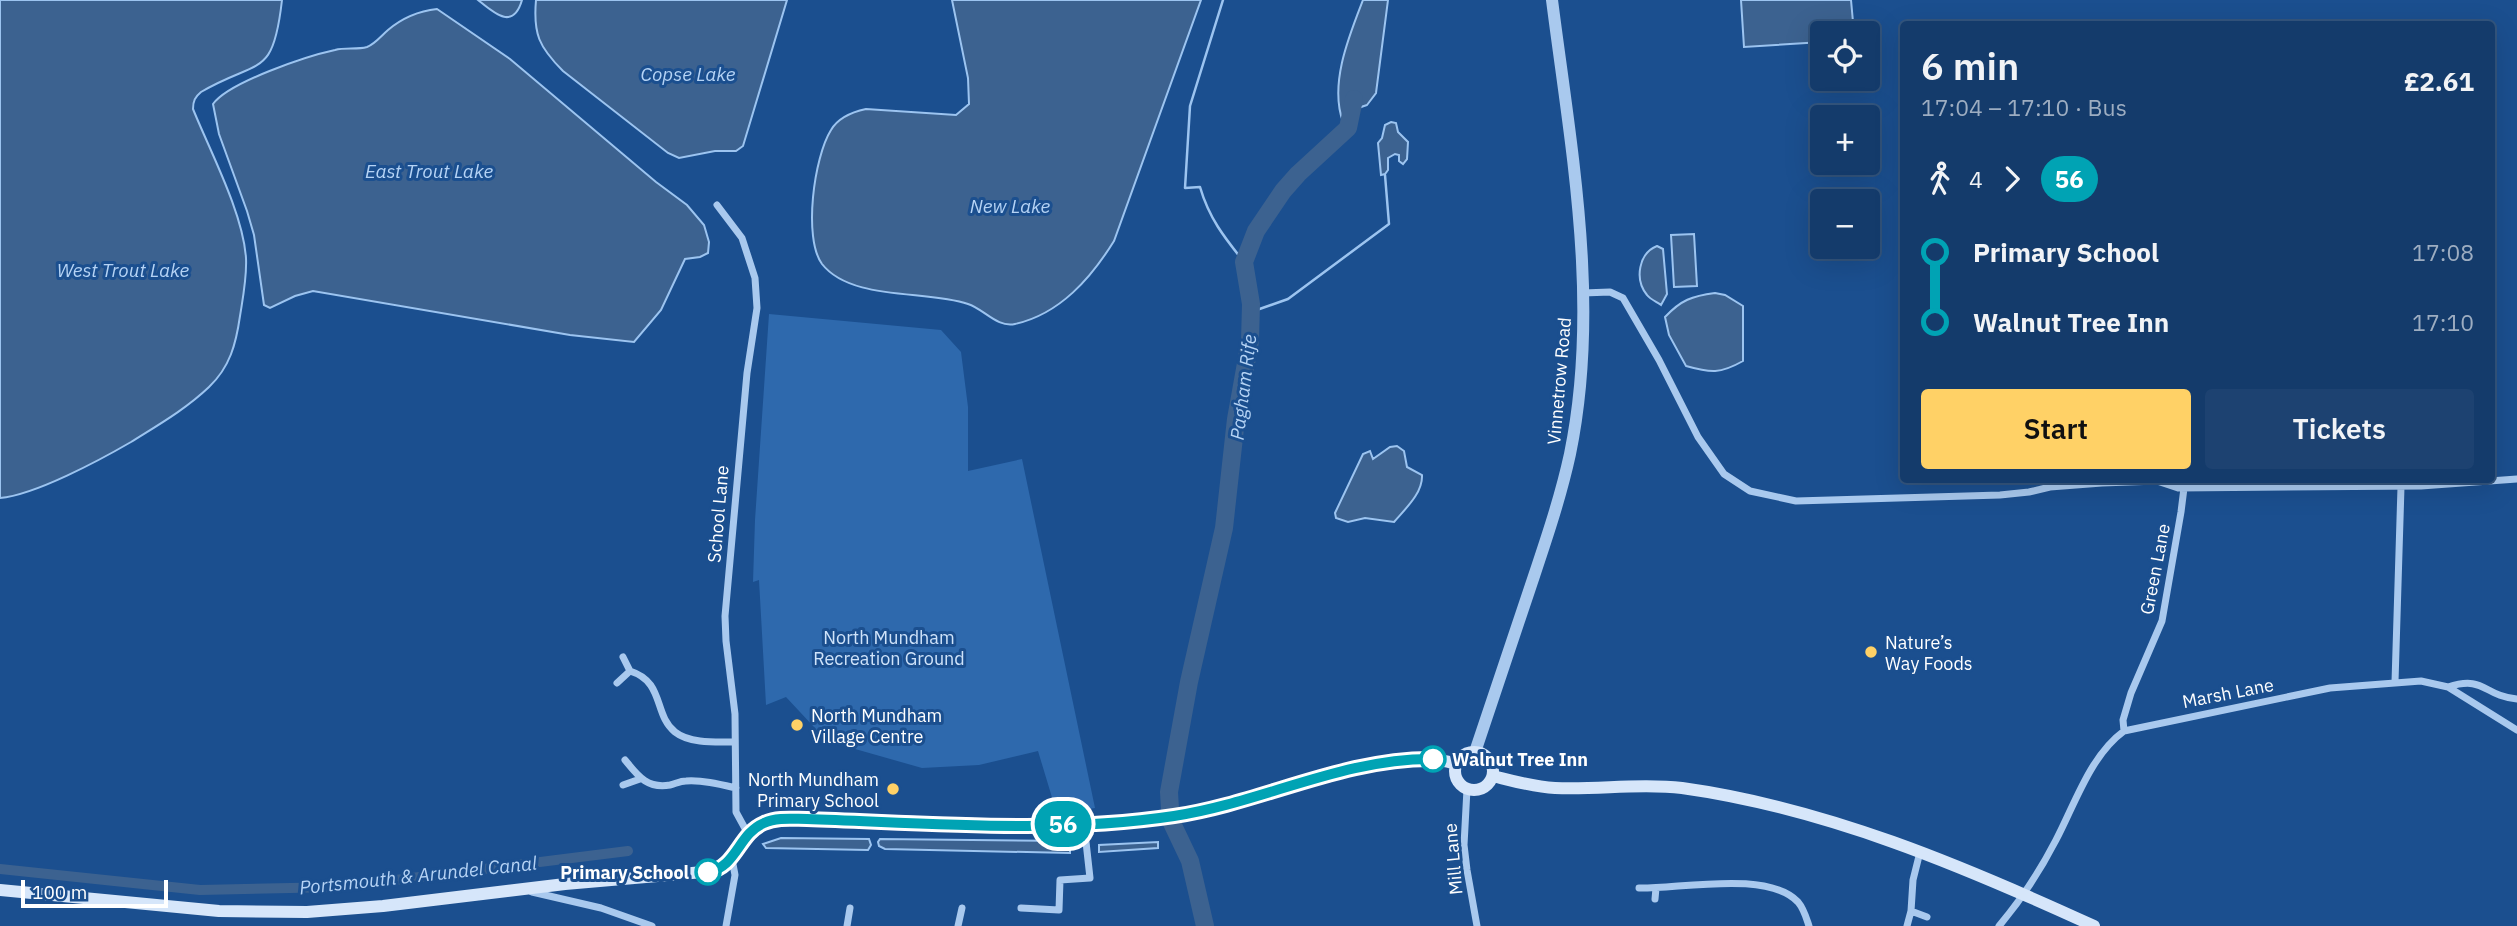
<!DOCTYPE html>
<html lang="en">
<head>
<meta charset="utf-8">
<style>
	:root { --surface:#143b6b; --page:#1d4271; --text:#f1f3f6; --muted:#9dadc1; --line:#33557e; --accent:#ffd166 }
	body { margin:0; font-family:"IBM Plex Sans",sans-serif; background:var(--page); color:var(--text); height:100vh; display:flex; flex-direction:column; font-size:26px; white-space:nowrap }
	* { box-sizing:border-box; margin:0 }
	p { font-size:23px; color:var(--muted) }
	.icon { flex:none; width:38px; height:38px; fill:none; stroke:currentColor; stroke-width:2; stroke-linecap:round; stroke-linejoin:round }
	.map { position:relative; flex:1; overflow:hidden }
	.panel { position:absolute; left:1900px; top:21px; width:595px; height:462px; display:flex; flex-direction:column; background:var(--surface); border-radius:7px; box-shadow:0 7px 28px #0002,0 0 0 2px var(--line) }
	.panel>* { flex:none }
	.badge { padding:0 14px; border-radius:23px; font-size:24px; line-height:46px }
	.tools { position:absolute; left:1810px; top:21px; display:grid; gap:14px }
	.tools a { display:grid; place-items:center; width:70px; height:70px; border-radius:7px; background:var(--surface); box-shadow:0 7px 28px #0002,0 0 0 2px var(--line); font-size:35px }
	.scale { position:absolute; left:21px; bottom:18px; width:147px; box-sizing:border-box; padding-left:7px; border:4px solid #fff; border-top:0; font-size:19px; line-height:24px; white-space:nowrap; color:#fff; -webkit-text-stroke:5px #1b4f8f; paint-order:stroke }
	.map>.badge { position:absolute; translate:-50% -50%; box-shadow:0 0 0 4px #fff }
	.legs { display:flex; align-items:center; gap:10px; height:77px; padding:0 21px; font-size:23px }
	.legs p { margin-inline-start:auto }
	.headline { display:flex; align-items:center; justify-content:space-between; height:119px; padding:0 21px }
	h1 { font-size:38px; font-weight:600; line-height:52px }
	.primary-button { display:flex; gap:14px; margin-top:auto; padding:14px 21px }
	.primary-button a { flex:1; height:80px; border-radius:7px; background:var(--accent); color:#111; font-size:28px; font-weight:600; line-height:80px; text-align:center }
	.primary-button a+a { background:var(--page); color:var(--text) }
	ul { padding:0 21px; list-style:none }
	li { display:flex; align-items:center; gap:24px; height:70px; font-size:26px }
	li i { display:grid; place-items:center; width:10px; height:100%; margin:0 9px; background:currentColor }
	li i::after { content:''; width:18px; height:18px; margin:-9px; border:5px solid; border-radius:50%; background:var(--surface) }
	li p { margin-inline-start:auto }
	li:first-child i { background:linear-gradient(#0000 50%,currentColor 0) }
	li:last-child i { background:linear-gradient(currentColor 50%,#0000 0) }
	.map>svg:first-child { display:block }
	.green { fill:#2e69ad }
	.water { fill:#3c6290; stroke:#9cc4f0; stroke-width:2 }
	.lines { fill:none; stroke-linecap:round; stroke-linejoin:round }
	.stream { stroke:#9cc4f0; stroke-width:2.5 }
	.canal { stroke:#3c6290; stroke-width:10 }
	.river { stroke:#3c6290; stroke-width:18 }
	.minor { stroke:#a9c9ee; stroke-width:7 }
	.tertiary { stroke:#a9c9ee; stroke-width:12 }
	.secondary { stroke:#d6e6fa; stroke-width:12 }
	.line-1-casing { stroke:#fff; stroke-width:16 }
	.line-1 { stroke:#00a3b4; stroke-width:10 }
	.poi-dot { fill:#ffd166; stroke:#1b4f8f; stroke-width:2.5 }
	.stop-1-dot { fill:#fff; stroke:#00a3b4; stroke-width:3.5 }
	.labels { text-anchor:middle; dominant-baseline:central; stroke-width:6; stroke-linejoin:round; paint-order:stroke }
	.street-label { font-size:18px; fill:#fff; stroke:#1b4f8f }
	.park-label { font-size:18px; fill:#cfe3fa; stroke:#1b4f8f }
	.poi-label { font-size:18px; fill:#fff; stroke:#1b4f8f; text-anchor:start }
	.stop-label { font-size:18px; font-weight:bold; fill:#fff; stroke:#1b4f8f; text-anchor:start }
	.water-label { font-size:19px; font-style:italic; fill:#b5d3f5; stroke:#1b4f8f }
</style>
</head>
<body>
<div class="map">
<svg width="2517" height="926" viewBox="0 0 2517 926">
	<rect width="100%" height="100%" fill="#1b4f8f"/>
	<!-- green -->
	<path class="green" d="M769 314 941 330 961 352 968 407V471L1022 459 1095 808 1057 814 1038 751 979 765 922 768 827 741 786 697 766 705 759 580 753 582 755 520Z"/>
	<!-- water -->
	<path class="water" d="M0 0H282C273 80 259 58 201 92 195 97 193 101 193 109 210 151 243 213 246 258 247 277 243 297 240 316 236 344 230 367 209 387 186 409 158 425 131 442 100 460 35 495 0 498Z
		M478 0H522C513 31 494 13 478 0Z
		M536 0H787L743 146 736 151H715L679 158 668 153 563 71C539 47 533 34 536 0Z
		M952 0H1201L1114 241C1091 278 1060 314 1015 324 997 328 984 309 968 304 926 290 851 301 822 264 803 238 814 157 831 130 838 118 852 112 866 109L956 115 969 104 968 78Z
		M1363 0H1388L1376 93 1367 105C1357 108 1352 111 1349 122H1343C1329 84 1349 36 1363 0Z
		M1741 0H1851L1854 33H1822V42L1744 47Z
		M437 9 510 59 656 182 687 205 704 225 709 242 708 253 700 257 685 259 661 310 634 342 570 335 313 291 295 296 270 308 264 305 254 235 247 211 219 134 213 104C229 82 307 56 335 50 345 47 357 50 367 47 375 44 381 36 388 30 401 19 419 11 437 9Z
		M1391 122 1396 123 1398 132 1408 142 1407 159 1403 164 1399 161V155L1395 154 1388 158V170L1385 174 1381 175 1378 143 1382 138 1385 125Z
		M1694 234 1697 286 1674 287 1671 235Z
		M1657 246 1663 249 1667 294 1661 305C1657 302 1650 299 1647 295 1634 279 1639 253 1657 246Z
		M1715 293 1725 295 1743 306V361C1720 374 1711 373 1686 366L1669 335 1665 317C1681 300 1692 296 1715 293Z
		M1397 446 1404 451 1407 467 1422 475C1423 493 1405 509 1394 522L1365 518 1348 522 1336 518 1335 513 1363 454 1370 451 1373 459 1390 447Z
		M781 838 869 839 871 845 868 850 766 848 763 844Z
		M880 839 1070 841V853L885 849 879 846 878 842Z
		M1158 842V848L1099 852V845Z"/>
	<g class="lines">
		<!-- stream -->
		<path class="stream" d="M1223 0 1190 106 1185 188 1200 187C1209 218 1224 237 1244 262
			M1251 312 1288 299 1389 224 1385 175"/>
		<!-- canal -->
		<path class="canal" d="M0 869 200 890 339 887 628 851"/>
		<!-- river -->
		<path class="river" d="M1170 809 1169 792 1189 682 1224 528 1236 419 1250 341 1251 304 1244 262 1256 231 1283 191 1298 174 1348 128 1354 99
			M1171 821 1190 861 1205 926"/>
		<!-- minor -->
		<path class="minor" d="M717 205 742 238 755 278 757 308 747 373 725 616 726 641 735 714 736 812 748 834
			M1583 293 1610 292 1623 298 1659 360 1698 437 1724 474 1750 491 1796 501 2000 495 2029 492 2050 487 2102 483 2157 481 2178 488 2421 486 2517 479
			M623 657 630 671
			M2395 682 2401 487
			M617 683 630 671C665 682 653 714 675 732 690 744 717 742 735 742
			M2448 687C2485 675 2483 696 2517 699
			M2124 731 2123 720 2131 693 2162 621 2181 512 2184 488
			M625 760C638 776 647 789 670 785 675 784 680 781 686 781 703 780 719 784 736 788
			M623 785 640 779
			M1467 789 1464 845 1467 870 1477 926
			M1639 888C1679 889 1768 870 1798 902 1804 909 1806 917 1809 926
			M532 892 601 908 652 926
			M1655 899 1656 888
			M1021 908 1059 910 1060 880 1090 878 1084 824
			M1911 911 1927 917
			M726 926 735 875 732 859
			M847 926 850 908
			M958 926 962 908
			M1907 926 1911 911 1913 880 1920 852
			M1999 926C2021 900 2040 871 2056 840 2075 804 2090 756 2124 731L2330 688 2421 681 2448 687 2517 730"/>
		<!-- tertiary -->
		<path class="tertiary" d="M1475 752C1493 698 1511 644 1529 591 1544 546 1560 500 1570 454 1601 304 1571 149 1552 0"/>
		<!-- secondary -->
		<path class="secondary" d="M1455 771a19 19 0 1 1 38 0a19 19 0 1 1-38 0Z
			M1493 776C1513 781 1533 787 1555 788 1598 790 1639 783 1682 788 1826 808 1963 866 2094 926
			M0 890 219 911 307 912 383 906 565 884 715 871C742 861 740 830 773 820 912 816 1054 838 1192 813 1264 800 1386 741 1456 764"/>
	</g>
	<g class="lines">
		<defs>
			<path id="line-1" d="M708 872C737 867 738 834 764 823 777 817 793 819 807 819 927 823 1055 834 1174 816 1261 803 1343 758 1433 759"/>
		</defs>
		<!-- line-1 casing -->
		<use href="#line-1" class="line-1-casing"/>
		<!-- line-1 -->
		<use href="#line-1" class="line-1"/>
	</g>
	<!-- markers -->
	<g class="poi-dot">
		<circle cx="1871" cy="652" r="7"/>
		<circle cx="797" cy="725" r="7"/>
		<circle cx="893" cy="789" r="7"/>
	</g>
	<g class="stop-1-dot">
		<circle cx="1433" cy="759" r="12"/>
		<circle cx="708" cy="872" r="12"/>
	</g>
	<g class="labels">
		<!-- street labels -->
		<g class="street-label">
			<text transform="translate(1559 381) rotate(-85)">Vinnetrow Road</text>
			<text transform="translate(718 514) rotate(-85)">School Lane</text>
			<text transform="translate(2155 569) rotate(-79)">Green Lane</text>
			<text transform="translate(2228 693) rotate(-11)">Marsh Lane</text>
			<text transform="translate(1453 859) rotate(-95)">Mill Lane</text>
		</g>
		<!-- park labels -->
		<g class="park-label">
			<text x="889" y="637">North Mundham<tspan x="889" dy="21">Recreation Ground</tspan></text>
		</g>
		<!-- poi labels -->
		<g class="poi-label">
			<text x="1885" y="642">Nature’s<tspan x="1885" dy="21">Way Foods</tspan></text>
			<text x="811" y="715">North Mundham<tspan x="811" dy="21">Village Centre</tspan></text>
			<text x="879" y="779" text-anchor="end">North Mundham<tspan x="879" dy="21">Primary School</tspan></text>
		</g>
		<!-- stop labels -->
		<g class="stop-label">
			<text x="1452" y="759">Walnut Tree Inn</text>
			<text x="689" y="872" text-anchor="end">Primary School</text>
		</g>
		<!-- water labels -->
		<g class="water-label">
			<text x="688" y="74">Copse Lake</text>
			<text x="429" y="171">East Trout Lake</text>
			<text x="1010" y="206">New Lake</text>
			<text x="123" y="270">West Trout Lake</text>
			<text transform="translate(1243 387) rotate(-83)">Pagham Rife</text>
			<text transform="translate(418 875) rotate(-6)">Portsmouth &amp; Arundel Canal</text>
		</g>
	</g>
</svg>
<div class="tools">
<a><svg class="icon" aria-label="locate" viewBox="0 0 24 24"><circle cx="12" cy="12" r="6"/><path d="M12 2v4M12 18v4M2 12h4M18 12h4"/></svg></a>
<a>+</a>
<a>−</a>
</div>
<div class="scale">100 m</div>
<b class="badge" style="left:1063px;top:824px;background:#00a3b4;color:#fff">56</b>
<section class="panel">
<div class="headline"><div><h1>6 min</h1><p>17:04 – 17:10 · Bus</p></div><b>£2.61</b></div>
<div class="legs"><svg class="icon" aria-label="walk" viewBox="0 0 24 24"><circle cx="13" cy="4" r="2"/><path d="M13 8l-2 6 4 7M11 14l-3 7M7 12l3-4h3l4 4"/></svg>4<svg class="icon" aria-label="forward" viewBox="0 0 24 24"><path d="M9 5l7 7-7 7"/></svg><b class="badge" style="background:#00a3b4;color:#fff">56</b></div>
<ul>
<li><i style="color:#00a3b4"></i><b>Primary School</b><p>17:08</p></li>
<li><i style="color:#00a3b4"></i><b>Walnut Tree Inn</b><p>17:10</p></li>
</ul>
<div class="primary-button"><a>Start</a><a>Tickets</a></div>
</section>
</div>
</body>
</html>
